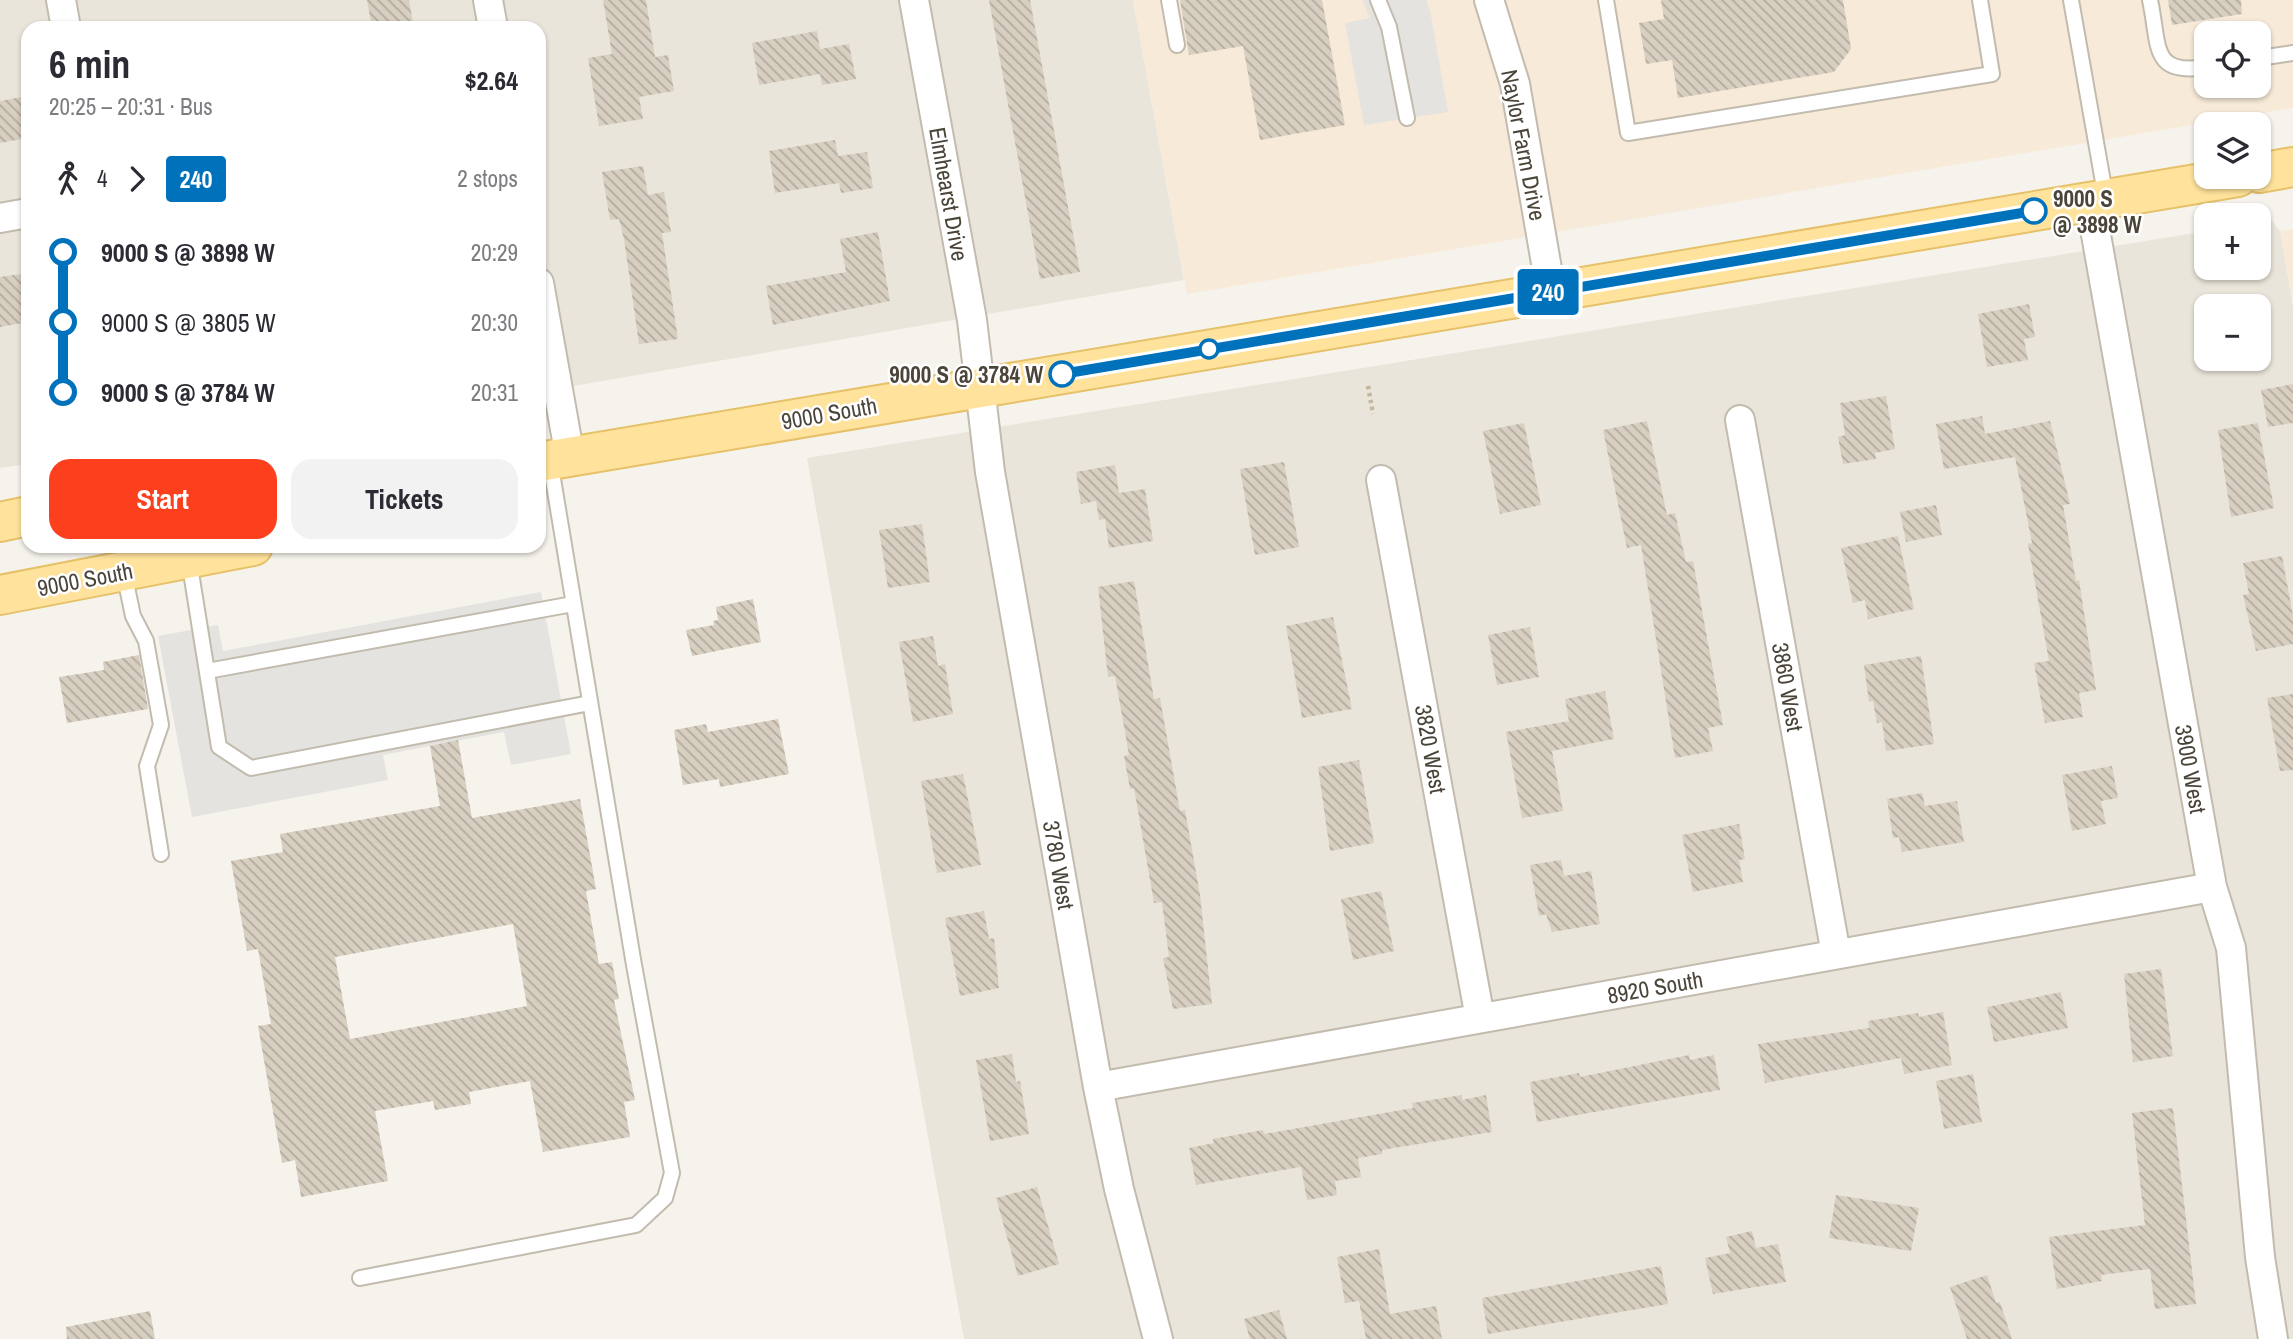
<!DOCTYPE html>
<html lang="en">
<head>
<meta charset="utf-8">
<style>
	:root { --surface:#fff; --page:#f2f2f3; --text:#2b2b33; --muted:#7c7c81; --accent:#fc3f1d }
	body { margin:0; font-family:"Archivo Narrow",sans-serif; background:var(--page); color:var(--text); height:100vh; display:flex; flex-direction:column; font-size:26px; white-space:nowrap }
	* { box-sizing:border-box; margin:0 }
	p { font-size:23px; color:var(--muted) }
	.icon { flex:none; width:38px; height:38px; fill:none; stroke:currentColor; stroke-width:2; stroke-linecap:round; stroke-linejoin:round }
	.map { position:relative; flex:1; overflow:hidden }
	.details { position:absolute; left:21px; top:21px; width:525px; height:532px; display:flex; flex-direction:column; background:var(--surface); border-radius:21px; box-shadow:0 2px 5px #0004 }
	.details>* { flex:none }
	.badge { padding:0 14px; border-radius:5px; font-size:24px; line-height:46px }
	.tools { position:absolute; left:2194px; top:21px; display:grid; gap:14px }
	.tools a { display:grid; place-items:center; width:77px; height:77px; border-radius:14px; background:var(--surface); box-shadow:0 2px 5px #0004; font-size:35px }
	.map>.badge { position:absolute; translate:-50% -50%; box-shadow:0 0 0 4px #fff }
	.legs { display:flex; align-items:center; gap:10px; height:77px; padding:0 28px; font-size:23px }
	.legs p { margin-inline-start:auto }
	.summary { display:flex; align-items:center; justify-content:space-between; height:119px; padding:0 28px }
	h1 { font-size:38px; font-weight:800; line-height:52px }
	.action { display:flex; gap:14px; margin-top:auto; padding:14px 28px }
	.action a { flex:1; height:80px; border-radius:21px; background:var(--accent); color:#fff; font-size:28px; font-weight:800; line-height:80px; text-align:center }
	.action a+a { background:var(--page); color:var(--text) }
	ul { padding:0 28px; list-style:none }
	li { display:flex; align-items:center; gap:24px; height:70px; font-size:26px }
	li i { display:grid; place-items:center; width:10px; height:100%; margin:0 9px; background:currentColor }
	li i::after { content:''; width:18px; height:18px; margin:-9px; border:5px solid; border-radius:50%; background:var(--surface) }
	li p { margin-inline-start:auto }
	li:first-child i { background:linear-gradient(#0000 50%,currentColor 0) }
	li:last-child i { background:linear-gradient(currentColor 50%,#0000 0) }
	.map>svg:first-child { display:block }
	.residential { fill:#eae5da; fill-rule:evenodd }
	.commercial { fill:#f7ead8; fill-rule:evenodd }
	.parking { fill:#e5e3e0 }
	.building { fill:url(#building-back-hatch); fill-rule:evenodd }
	.lines { fill:none; stroke-linecap:round; stroke-linejoin:round }
	.lane-casing { stroke:#c2bbae; stroke-width:18 }
	.street-casing { stroke:#c2bbae; stroke-width:32 }
	.primary-casing { stroke:#e6c16a; stroke-width:42 }
	.path { stroke:#c4b79f; stroke-width:4.5; stroke-dasharray:3.5 3.5; stroke-linecap:butt }
	.lane { stroke:#fff; stroke-width:14 }
	.street { stroke:#fff; stroke-width:28 }
	.primary { stroke:#ffe39c; stroke-width:38 }
	.line-1-casing { stroke:#fff; stroke-width:16 }
	.line-1 { stroke:#0072bc; stroke-width:10 }
	.stop-1-dot { fill:#fff; stroke:#0072bc; stroke-width:3.5 }
	.labels { text-anchor:middle; dominant-baseline:central; stroke-width:5; stroke-linejoin:round; paint-order:stroke }
	.street-label { font-size:23px; fill:#4b4439; stroke:#fff }
	.stop-label { font-size:23px; font-weight:bold; fill:#4b4439; stroke:#fff; text-anchor:start }
</style>
</head>
<body>
<div class="map">
<svg width="2293" height="1339" viewBox="0 0 2293 1339">
	<defs>
		<pattern id="building-back-hatch" width="6" height="6" patternUnits="userSpaceOnUse" patternTransform="scale(1.75)"><rect width="6" height="6" fill="#d8cfc1"/><path d="M-1 5l2 2M0 0l6 6M5-1l2 2" fill="none" stroke="#b1aa9e"/></pattern>
	</defs>
	<rect width="100%" height="100%" fill="#f6f3ec"/>
	<!-- residential -->
	<path class="residential" d="M0 0H1133L1184 280 539 392V28H28V464L0 468Z
		M2272 221 2280 231 2293 306V1339H964L807 458 2207 231V268H2259V223ZM2207 306H2259V359H2207Z"/>
	<!-- commercial -->
	<path class="commercial" d="M1133 0H2293V108L1187 294ZM2207 33H2259V86H2207Z
		M2293 229V303L2280 231Z"/>
	<!-- parking -->
	<path class="parking" d="M1362 0H1426L1430 10 1448 112 1364 125 1345 23 1370 18Z
		M541 592 571 754 511 765 504 732 383 755 388 780 192 817 158 636 218 625 223 651Z"/>
	<!-- building -->
	<path class="building" d="M367 0H409L414 28H372Z
		M603 0H646L655 57 668 55 674 91 639 97 643 119 599 126 588 58 612 54Z
		M989 0H1030L1080 272 1040 279Z
		M1180 0H1322L1345 125 1260 140 1243 46 1189 55Z
		M1661 0H1843L1851 49 1834 72 1678 98 1672 60 1646 64 1639 23 1664 19Z
		M2168 0H2241L2242 14 2172 25Z
		M817 31 820 49 849 44 856 79 822 85 820 74 759 85 752 43Z
		M21 97 28 138 0 143V101Z
		M835 140 838 156 867 152 873 188 841 193 839 183 775 193 769 151Z
		M643 166 648 195 664 192 671 232 662 233 678 339 639 344 624 239 619 219 610 220 602 172Z
		M878 232 890 301 773 325 766 286 846 272 840 239Z
		M28 273V322L0 327V277Z
		M2029 304 2035 337 2024 339 2028 360 1987 367 1978 314Z
		M2293 384V423L2268 427 2261 390Z
		M1886 396 1895 449 1875 453 1876 459 1843 464 1838 437 1845 435 1840 403Z
		M1982 416 1985 434 2050 421 2070 504 2063 505 2076 581 2079 580 2096 690 2079 693 2083 717 2045 723 2034 663 2049 661 2028 544 2032 543 2015 457 1944 469 1936 424Z
		M1647 421 1667 515 1675 513 1686 562 1693 561 1723 725 1708 728 1713 751 1675 758 1641 545 1627 548 1603 430Z
		M1524 423 1541 505 1500 514 1483 431Z
		M2258 423 2274 508 2231 517 2218 430Z
		M1284 462 1299 547 1255 555 1240 469Z
		M1115 465 1119 493 1145 489 1153 541 1109 548 1105 519 1099 520 1096 501 1081 504 1076 472Z
		M1936 505 1942 535 1906 542 1900 512Z
		M922 524 930 582 888 588 879 530Z
		M1898 536 1914 609 1868 619 1865 600 1853 603 1841 548Z
		M2282 556 2293 616V644L2256 651 2243 595 2249 594 2243 563Z
		M1134 581 1154 699 1160 698 1180 811 1185 810 1200 895 1212 1004 1173 1009 1163 958 1169 957 1162 902 1154 903 1134 788 1130 789 1124 756 1129 755 1115 676 1108 677 1098 587Z
		M753 599 761 642 692 656 686 630 714 625 713 621 718 620 716 607Z
		M1333 617 1352 709 1302 718 1286 626Z
		M1530 627 1539 677 1497 685 1488 635Z
		M933 636 938 666 945 664 953 714 913 722 899 642Z
		M139 655 148 709 67 723 59 677 104 670 103 662Z
		M1921 656 1934 744 1886 751 1882 722 1877 723 1873 701 1869 702 1864 665Z
		M1605 691 1614 739 1552 751 1563 811 1522 818 1506 732 1569 721 1565 699Z
		M2293 694V770L2280 771 2267 698Z
		M778 719 789 774 720 787 719 779 683 785 674 730 706 724 708 732Z
		M458 740 472 818 580 799 596 889 586 891 599 964 612 962 619 999 614 1000 635 1100 624 1102 630 1137 543 1152 530 1081 469 1092 471 1104 435 1110 433 1101 375 1111 388 1181 301 1197 295 1160 282 1163 258 1026 271 1024 258 949 247 951 231 861 283 852 280 834 440 806 430 746ZM513 924 527 1006 350 1039 335 957Z
		M1359 760 1374 843 1330 851 1318 767Z
		M2112 766 2118 798 2101 801 2106 824 2072 831 2062 775Z
		M963 774 981 865 937 873 921 781Z
		M1922 793 1925 806 1957 801 1964 842 1902 852 1899 837 1893 838 1887 799Z
		M1739 824 1745 859 1739 860 1743 882 1693 892 1682 835Z
		M1561 860 1564 876 1591 871 1600 924 1552 932 1546 914 1539 916 1530 865Z
		M1381 891 1394 951 1353 960 1341 899Z
		M984 911 989 939 994 938 999 988 960 996 945 918Z
		M2161 969 2173 1056 2133 1062 2124 974Z
		M2061 992 2068 1028 1994 1042 1987 1007Z
		M1943 1012 1952 1065 1904 1074 1901 1058 1765 1083 1758 1044 1869 1028 1868 1021 1918 1013 1919 1017Z
		M1012 1054 1016 1082 1020 1081 1029 1134 990 1141 976 1060Z
		M1689 1055 1690 1060 1714 1055 1720 1090 1537 1122 1530 1082 1579 1073 1580 1077Z
		M1973 1074 1982 1122 1944 1129 1936 1081Z
		M1462 1095V1100L1486 1095 1492 1132 1382 1150V1154L1358 1158 1361 1177 1335 1181 1337 1195 1307 1200 1301 1167 1196 1185 1189 1148 1214 1143 1213 1139 1263 1130 1264 1134 1413 1108 1412 1103Z
		M2173 1108 2196 1304 2155 1309 2150 1269 2101 1275 2102 1281 2057 1289 2049 1237 2145 1225 2132 1113Z
		M1037 1187 1059 1264 1018 1276 996 1198Z
		M1836 1195 1919 1208 1911 1251 1829 1238Z
		M1752 1231 1756 1248 1778 1244 1786 1282 1713 1294 1705 1258 1730 1253 1726 1237Z
		M1379 1249 1390 1314 1436 1306 1442 1339H1366L1359 1301 1345 1303 1337 1257Z
		M1661 1266 1668 1304 1488 1334 1482 1298Z
		M1987 1275 1996 1303 2000 1302 2012 1339H1967L1950 1287Z
		M1279 1310 1287 1339H1250L1244 1319Z
		M150 1311 155 1339H67L66 1327Z"/>
	<g class="lines">
		<defs>
			<path id="lane" d="M1169 0 1177 45
				M1378 0 1389 27 1407 118
				M1606 0 1628 133 1992 74 1980 0
				M2071 0 2106 199
				M2150 0C2160 46 2150 76 2207 67
				M2259 58 2293 53
				M189 560 219 747 251 768 590 703
				M124 573 133 616 146 641 161 725 147 766 161 854
				M207 671 573 604
				M360 1278 636 1225 665 1198 672 1173 634 965 550 461"/>
			<path id="street" d="M61 0 66 28
				M488 0 493 28
				M914 0 972 320 990 472 1098 1087 1119 1189 1158 1339
				M1489 0 1515 84 1551 292
				M2090 201 2212 887 2231 948 2260 1257 2273 1339
				M0 218 28 213
				M539 283 570 457
				M1740 420 1836 954
				M1381 480 1480 1018
				M1098 1087 2212 887"/>
			<path id="primary" d="M2259 173 2293 167
				M539 462 2238 177
				M0 522 28 516
				M0 595 253 546"/>
		</defs>
		<!-- lane casing -->
		<use href="#lane" class="lane-casing"/>
		<!-- street casing -->
		<use href="#street" class="street-casing"/>
		<!-- primary casing -->
		<use href="#primary" class="primary-casing"/>
		<!-- path -->
		<path class="path" d="M1368 386 1373 414"/>
		<!-- lane -->
		<use href="#lane" class="lane"/>
		<!-- street -->
		<use href="#street" class="street"/>
		<!-- primary -->
		<use href="#primary" class="primary"/>
	</g>
	<g class="lines">
		<defs>
			<path id="line-1" d="M1062 374 2034 211"/>
		</defs>
		<!-- line-1 casing -->
		<use href="#line-1" class="line-1-casing"/>
		<!-- line-1 -->
		<use href="#line-1" class="line-1"/>
	</g>
	<!-- markers -->
	<g class="stop-1-dot">
		<circle cx="2034" cy="211" r="12"/>
		<circle cx="1209" cy="349" r="9"/>
		<circle cx="1062" cy="374" r="12"/>
	</g>
	<g class="labels">
		<!-- street labels -->
		<g class="street-label">
			<text transform="translate(1524 145) rotate(79)">Naylor Farm Drive</text>
			<text transform="translate(949 194) rotate(80)">Elmhearst Drive</text>
			<text transform="translate(829 413) rotate(-10)">9000 South</text>
			<text transform="translate(85 579) rotate(-11)">9000 South</text>
			<text transform="translate(1788 687) rotate(80)">3860 West</text>
			<text transform="translate(1431 749) rotate(80)">3820 West</text>
			<text transform="translate(2191 769) rotate(80)">3900 West</text>
			<text transform="translate(1059 865) rotate(80)">3780 West</text>
			<text transform="translate(1655 987) rotate(-10)">8920 South</text>
		</g>
		<!-- stop labels -->
		<g class="stop-label">
			<text x="2053" y="198">9000 S<tspan x="2053" dy="26">@ 3898 W</tspan></text>
			<text x="1043" y="374" text-anchor="end">9000 S @ 3784 W</text>
		</g>
	</g>
</svg>
<div class="tools">
<a><svg class="icon" aria-label="locate" viewBox="0 0 24 24"><circle cx="12" cy="12" r="6"/><path d="M12 2v4M12 18v4M2 12h4M18 12h4"/></svg></a>
<a><svg class="icon" aria-label="layers" viewBox="0 0 24 24"><path d="M12 4l9 5-9 5-9-5zM3 14l9 5 9-5"/></svg></a>
<a>+</a>
<a>−</a>
</div>
<b class="badge" style="left:1548px;top:292px;background:#0072bc;color:#fff">240</b>
<section class="details">
<div class="summary"><div><h1>6 min</h1><p>20:25 – 20:31 · Bus</p></div><b>$2.64</b></div>
<div class="legs"><svg class="icon" aria-label="walk" viewBox="0 0 24 24"><circle cx="13" cy="4" r="2"/><path d="M13 8l-2 6 4 7M11 14l-3 7M7 12l3-4h3l4 4"/></svg>4<svg class="icon" aria-label="forward" viewBox="0 0 24 24"><path d="M9 5l7 7-7 7"/></svg><b class="badge" style="background:#0072bc;color:#fff">240</b><p>2 stops</p></div>
<ul>
<li><i style="color:#0072bc"></i><b>9000 S @ 3898 W</b><p>20:29</p></li>
<li><i style="color:#0072bc"></i><span>9000 S @ 3805 W</span><p>20:30</p></li>
<li><i style="color:#0072bc"></i><b>9000 S @ 3784 W</b><p>20:31</p></li>
</ul>
<div class="action"><a>Start</a><a>Tickets</a></div>
</section>
</div>
</body>
</html>
